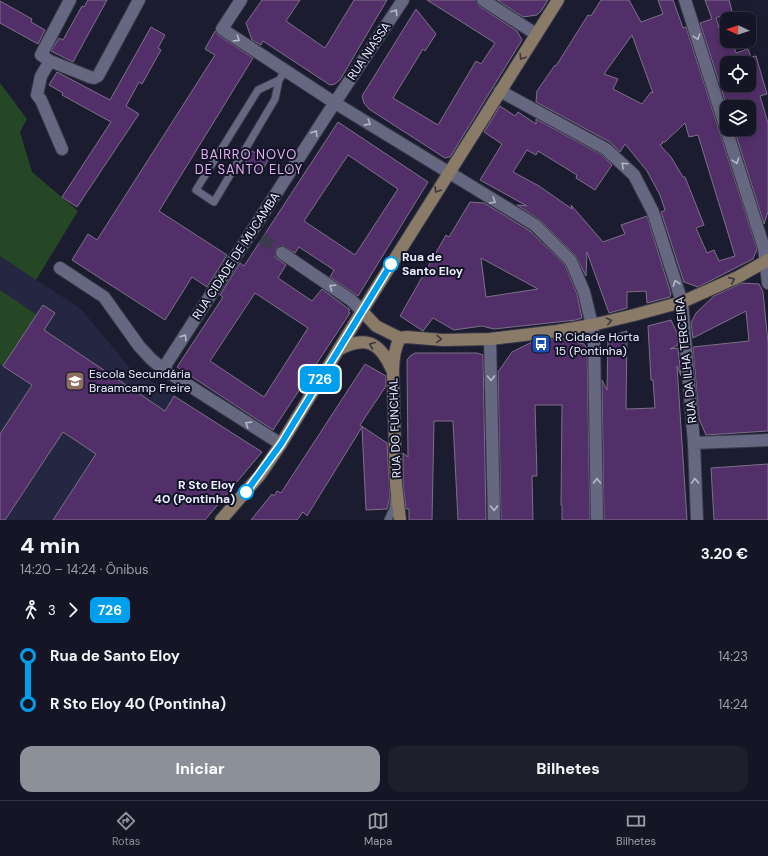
<!DOCTYPE html>
<html lang="pt">
<head>
<meta charset="utf-8">
<style>
	:root { --surface:#151525; --page:#1e1e2d; --text:#f1f3f6; --muted:#9d9fa7; --line:#343442; --accent:#8c9099 }
	body { margin:0; font-family:"DM Sans",sans-serif; background:var(--page); color:var(--text); height:100vh; display:flex; flex-direction:column; font-size:15px; white-space:nowrap }
	* { box-sizing:border-box; margin:0 }
	p { font-size:13px; color:var(--muted) }
	.icon { flex:none; width:22px; height:22px; fill:none; stroke:currentColor; stroke-width:2; stroke-linecap:round; stroke-linejoin:round }
	.map { position:relative; height:520px; overflow:hidden }
	.details { display:flex; flex-direction:column; background:var(--surface); flex:1 }
	.details>* { flex:none }
	.badge { padding:0 8px; border-radius:6px; font-size:14px; line-height:26px }
	.needle { width:26px; rotate:274deg }
	.tools { position:absolute; left:720px; top:12px; display:grid; gap:8px }
	.tools a { display:grid; place-items:center; width:36px; height:36px; border-radius:8px; background:var(--surface); box-shadow:0 2px 10px #0003,0 0 0 1px var(--line); font-size:20px }
	.map>.badge { position:absolute; translate:-50% -50%; box-shadow:0 0 0 2px #fff }
	.legs { display:flex; align-items:center; gap:6px; height:44px; padding:0 20px; font-size:13px }
	.legs p { margin-inline-start:auto }
	.head { display:flex; align-items:center; justify-content:space-between; height:68px; padding:0 20px }
	h1 { font-size:22px; font-weight:800; line-height:30px }
	.cta { display:flex; gap:8px; margin-top:auto; padding:8px 20px }
	.cta a { flex:1; height:46px; border-radius:12px; background:var(--accent); color:#fff; font-size:16px; font-weight:800; line-height:46px; text-align:center }
	.cta a+a { background:var(--page); color:var(--text) }
	ul { padding:0 20px; list-style:none }
	li { display:flex; align-items:center; gap:14px; height:48px; font-size:15px }
	li i { display:grid; place-items:center; width:6px; height:100%; margin:0 5px; background:currentColor }
	li i::after { content:''; width:10px; height:10px; margin:-5px; border:3px solid; border-radius:50%; background:var(--surface) }
	li p { margin-inline-start:auto }
	li:first-child i { background:linear-gradient(#0000 50%,currentColor 0) }
	li:last-child i { background:linear-gradient(currentColor 50%,#0000 0) }
	.dock { display:flex; justify-content:space-around; align-items:center; height:56px; border-top:1px solid var(--line); background:var(--surface); font-size:11px; color:var(--muted) }
	.dock a { display:grid; justify-items:center; gap:2px }
	.dock .selected { color:var(--accent) }
	.map>svg:first-child { display:block }
	.built { fill:#252641 }
	.green { fill:#264726 }
	.building { fill:#522f69; stroke:#7d7088; fill-rule:evenodd }
	.lines { fill:none; stroke-linecap:round; stroke-linejoin:round }
	.street-tunnel { stroke:#3b3c50; stroke-width:12; stroke-dasharray:12 6; stroke-linecap:butt }
	.lane-casing { stroke:#39394a; stroke-width:9 }
	.street-casing { stroke:#39394a; stroke-width:14 }
	.secondary-casing { stroke:#39394a; stroke-width:14 }
	.lane { stroke:#666881; stroke-width:7 }
	.street { stroke:#666881; stroke-width:12 }
	.secondary { stroke:#8a7b68; stroke-width:12 }
	.oneway { stroke:#b6b8cb }
	.oneway2 { stroke:#3d373e }
	.line-1-casing { stroke:#fff; stroke-width:9 }
	.line-1 { stroke:#009fee; stroke-width:6 }
	.stop-1-dot { fill:#fff; stroke:#009fee; stroke-width:2 }
	.labels { text-anchor:middle; dominant-baseline:central; stroke-width:4; stroke-linejoin:round; paint-order:stroke }
	.street-label { font-size:12px; fill:#eceefd; stroke:#131327 }
	.stop-label { font-size:12px; font-weight:bold; fill:#eceefd; stroke:#131327; text-anchor:start }
	.poi-label { font-size:12px; fill:#eceefd; stroke:#131327; text-anchor:start }
	.neighbourhood-label { font-size:13px; letter-spacing:1px; fill:#e2b0ee; stroke:#131327 }
</style>
</head>
<body>
<div class="map">
<svg width="768" height="520" viewBox="0 0 768 520">
	<rect width="100%" height="100%" fill="#1c1c31"/>
	<!-- built -->
	<path class="built" d="M0 256 81 309 129 367 208 418 127 520H0Z"/>
	<!-- green -->
	<path class="green" d="M0 83 27 119 20 132 32 172 78 211 36 280 0 256Z
		M0 290 37 315 3 366 0 364Z"/>
	<!-- building -->
	<path class="building" d="M88 0H107L73 62 51 51 59 38 63 40 82 6 84 7Z
		M262 0H300L286 21 325 48 354 0H387L340 80 335 84 330 85 263 41 261 45 252 40 246 23Z
		M427 0H476L479 6 517 31 522 40 450 157 445 158 369 109 364 103 362 96 416 9 436 34 425 51 423 49 393 98 438 125 476 61 481 64 495 43Z
		M497 0H548L541 11 537 15 523 17Z
		M601 0H629L641 22 663 14 658 0H673L683 28 686 27 757 249 753 259 698 287 684 282 661 212 665 210 660 195 647 171 625 144 620 152 610 142 536 102 537 91 555 65 556 66 588 15 591 16ZM632 35 653 93 651 92 642 104 613 89 618 79 604 74ZM685 123 689 137 698 135 735 256 719 261 714 250 707 253 696 228 704 225 685 177H683L671 157 660 145 663 143 662 142H665Z
		M705 0H729L732 11 716 18 723 41H732L736 53 748 49 751 57 756 56 767 94 760 96 768 123V212L764 224 734 129H749V107H727L700 23 712 19ZM727 63H749V85H727Z
		M0 1 32 19 31 22 45 30 38 44 0 23Z
		M151 27 165 35 158 48 161 50 142 84 139 82 126 106 139 114 77 207 62 197 111 122 62 95 63 93 49 85 57 72 110 100Z
		M215 31 218 35 253 58 159 211 227 255 207 287 192 277 165 320 72 260 88 234 97 240 215 55 205 49Z
		M500 106 515 116 518 112 536 124V119L602 155 612 165 595 190 576 178 577 175 538 151 536 155 527 150 513 172 539 186 572 209 571 205 603 242 625 234 621 225 647 216 671 294 670 297 647 303 646 291 627 292V308L609 313 587 252 586 276 576 256 540 220 517 205 527 206 480 180 502 144 484 132Z
		M338 122 428 182 358 296 330 277 334 270 299 247 295 253 283 246H279L276 249 275 253V257L286 265 278 278 312 301 322 289 350 310 348 312 350 313 273 430 177 367 223 297 220 295 240 263 244 266ZM348 155 398 189 355 255 304 221ZM255 293 308 328 264 397 210 361Z
		M252 151 268 160 261 173 245 163Z
		M470 202 484 203 530 231 565 265 577 294 582 318 576 320 494 329 482 326 454 330 433 318 423 331 400 316 446 235 449 237ZM481 258 538 289 486 297Z
		M742 283 759 284 763 292 768 343V431L706 435 699 419 693 347 749 341 746 311 693 338 691 323 696 313 714 296Z
		M43 305 55 313 44 330 165 411 174 396 262 452 205 520H53L96 454 63 432 5 520H0V434L32 385 3 366Z
		M671 320 677 333 678 345 670 349 678 348 681 376 677 366 687 520H604L602 380 607 390 608 339 613 335 627 331 626 409 655 408 653 380H651L648 326Z
		M560 338 584 344 587 349 590 520H562V505H561L562 405H535L537 476H532L533 520H501L498 372 512 352 534 341Z
		M415 353H477L483 355 486 520H458L453 421H434L432 520H409V509H406L403 484V453L408 457 407 360 410 356Z
		M365 364 386 376V386L360 425 387 443 390 496 387 509 366 510 362 427 307 516 303 512 297 520H251L272 494 274 496 277 491 281 493Z
		M768 464V520H714L711 468Z"/>
	<g class="lines">
		<!-- street-tunnel -->
		<path class="street-tunnel" d="M262 238 282 253"/>
		<defs>
			<path id="lane" d="M279 80 258 90 196 190 214 202 275 99 279 80 285 71
				M388 520 393 509 394 499"/>
			<path id="street" d="M241 0 222 29 335 103 535 225 571 261 584 292 592 325 594 341 597 520
				M483 0 536 34
				M685 0 764 248 768 283
				M50 61 90 77 94 78 98 76 139 0
				M500 91 606 149 634 175 653 212 682 302 694 443 697 520
				M62 149 41 100 37 95 41 76 50 61 41 55 70 0
				M282 253 351 300 362 311
				M60 268 104 297 139 346 151 359 163 369 281 444
				M490 339 494 520
				M163 369 326 116 403 0
				M694 443 768 440"/>
			<path id="secondary" d="M362 311 376 326 400 338
				M400 338 407 337 443 340 490 339 557 331 592 325 634 315 682 302 738 277 768 260
				M338 350C366 335 380 342 392 370
				M221 520 260 475 281 444 362 311 558 0
				M400 520 396 485 393 373C393 360 394 349 400 338"/>
		</defs>
		<!-- lane casing -->
		<use href="#lane" class="lane-casing"/>
		<!-- street casing -->
		<use href="#street" class="street-casing"/>
		<!-- secondary casing -->
		<use href="#secondary" class="secondary-casing"/>
		<!-- lane -->
		<use href="#lane" class="lane"/>
		<!-- street -->
		<use href="#street" class="street"/>
		<!-- secondary -->
		<use href="#secondary" class="secondary"/>
	</g>
	<!-- one-way arrows -->
	<defs><path id="oneway-chevron" d="M-2-3.5L2.5 0L-2 3.5" fill="none" stroke-width="1.6" stroke-linecap="round" stroke-linejoin="round"/></defs>
	<g class="oneway">
		<use href="#oneway-chevron" transform="translate(395 12) rotate(-56)"/>
		<use href="#oneway-chevron" transform="translate(697 37) rotate(72)"/>
		<use href="#oneway-chevron" transform="translate(237 39) rotate(33)"/>
		<use href="#oneway-chevron" transform="translate(368 123) rotate(32)"/>
		<use href="#oneway-chevron" transform="translate(315 133) rotate(-58)"/>
		<use href="#oneway-chevron" transform="translate(736 161) rotate(72)"/>
		<use href="#oneway-chevron" transform="translate(624 165) rotate(-137)"/>
		<use href="#oneway-chevron" transform="translate(493 201) rotate(31)"/>
		<use href="#oneway-chevron" transform="translate(676 283) rotate(-108)"/>
		<use href="#oneway-chevron" transform="translate(332 287) rotate(-146)"/>
		<use href="#oneway-chevron" transform="translate(184 337) rotate(-57)"/>
		<use href="#oneway-chevron" transform="translate(491 378) rotate(89)"/>
		<use href="#oneway-chevron" transform="translate(248 424) rotate(-148)"/>
		<use href="#oneway-chevron" transform="translate(597 481) rotate(-91)"/>
		<use href="#oneway-chevron" transform="translate(695 481) rotate(-92)"/>
		<use href="#oneway-chevron" transform="translate(494 508) rotate(89)"/>
	</g>
	<g class="oneway2">
		<use href="#oneway-chevron" transform="translate(522 57) rotate(122)"/>
		<use href="#oneway-chevron" transform="translate(437 190) rotate(122)"/>
		<use href="#oneway-chevron" transform="translate(732 280) rotate(-24)"/>
		<use href="#oneway-chevron" transform="translate(609 321) rotate(-13)"/>
		<use href="#oneway-chevron" transform="translate(439 339) rotate(2)"/>
		<use href="#oneway-chevron" transform="translate(372 345) rotate(-157)"/>
	</g>
	<g class="lines">
		<defs>
			<path id="line-1" d="M246 492 281 444 391 264"/>
		</defs>
		<!-- line-1 casing -->
		<use href="#line-1" class="line-1-casing"/>
		<!-- line-1 -->
		<use href="#line-1" class="line-1"/>
	</g>
	<!-- icons -->
	<defs>
		<symbol id="bus-square" viewBox="-11 -11 22 22"><rect x="-9" y="-9" width="18" height="18" rx="4" fill="#1a4fb4" stroke="#131327"/><path d="M-5-6H5V4H4V6H2V4H-2V6H-4V4H-5ZM-3.5-4V0h7V-4ZM-3.5 1.2v1.5H-2V1.2ZM2 1.2v1.5H3.5V1.2Z" fill="#fff"/></symbol>
		<symbol id="school-square" viewBox="-11 -11 22 22"><rect x="-9" y="-9" width="18" height="18" rx="4" fill="#8d6e63" stroke="#131327"/><path d="M0-5L7-2L0 1L-7-2ZM-4 1L0 2.5L4 1V4Q0 6-4 4Z" fill="#fff"/></symbol>
	</defs>
	<g fill-rule="evenodd">
		<use href="#bus-square" x="530" y="333" width="22" height="22"/>
		<use href="#school-square" x="64" y="370" width="22" height="22"/>
	</g>
	<!-- markers -->
	<g class="stop-1-dot">
		<circle cx="391" cy="264" r="7"/>
		<circle cx="246" cy="492" r="7"/>
	</g>
	<g class="labels">
		<!-- street labels -->
		<g class="street-label">
			<text transform="translate(369 51) rotate(-56)">RUA NIASSA</text>
			<text transform="translate(236 256) rotate(-57)">RUA CIDADE DE MUCAMBA</text>
			<text transform="translate(686 360) rotate(-96)">RUA DA ILHA TERCEIRA</text>
			<text transform="translate(395 428) rotate(-92)">RUA DO FUNCHAL</text>
		</g>
		<!-- stop labels -->
		<g class="stop-label">
			<text x="402" y="257">Rua de<tspan x="402" dy="14">Santo Eloy</tspan></text>
			<text x="235" y="485" text-anchor="end">R Sto Eloy<tspan x="235" dy="14">40 (Pontinha)</tspan></text>
		</g>
		<!-- poi labels -->
		<g class="poi-label">
			<text x="555" y="337">R Cidade Horta<tspan x="555" dy="14">15 (Pontinha)</tspan></text>
			<text x="89" y="374">Escola Secundária<tspan x="89" dy="14">Braamcamp Freire</tspan></text>
		</g>
		<!-- neighbourhood labels -->
		<g class="neighbourhood-label">
			<text x="249" y="154">BAIRRO NOVO<tspan x="249" dy="15">DE SANTO ELOY</tspan></text>
		</g>
	</g>
</svg>
<div class="tools">
<a><svg class="needle" viewBox="-14 -14 28 28"><path d="M0-13l5 13h-10z" fill="#e53935"/><path d="M0 13l5-13h-10z" fill="#9d9fa7"/></svg></a>
<a><svg class="icon" aria-label="locate" viewBox="0 0 24 24"><circle cx="12" cy="12" r="6"/><path d="M12 2v4M12 18v4M2 12h4M18 12h4"/></svg></a>
<a><svg class="icon" aria-label="layers" viewBox="0 0 24 24"><path d="M12 4l9 5-9 5-9-5zM3 14l9 5 9-5"/></svg></a>
</div>
<b class="badge" style="left:320px;top:379px;background:#009fee;color:#fff">726</b>
</div>
<section class="details">
<div class="head"><div><h1>4 min</h1><p>14:20 – 14:24 · Ônibus</p></div><b>3.20 €</b></div>
<div class="legs"><svg class="icon" aria-label="walk" viewBox="0 0 24 24"><circle cx="13" cy="4" r="2"/><path d="M13 8l-2 6 4 7M11 14l-3 7M7 12l3-4h3l4 4"/></svg>3<svg class="icon" aria-label="forward" viewBox="0 0 24 24"><path d="M9 5l7 7-7 7"/></svg><b class="badge" style="background:#009fee;color:#fff">726</b></div>
<ul>
<li><i style="color:#009fee"></i><b>Rua de Santo Eloy</b><p>14:23</p></li>
<li><i style="color:#009fee"></i><b>R Sto Eloy 40 (Pontinha)</b><p>14:24</p></li>
</ul>
<div class="cta"><a>Iniciar</a><a>Bilhetes</a></div>
</section>
<nav class="dock">
<a class="selected"><svg class="icon" aria-label="directions" viewBox="0 0 24 24"><path d="M12 3l9 9-9 9-9-9zM9 14v-3h6M13 9l2 2-2 2"/></svg>Rotas</a>
<a><svg class="icon" aria-label="map" viewBox="0 0 24 24"><path d="M3 6l6-2 6 2 6-2v14l-6 2-6-2-6 2zM9 4v14M15 6v14"/></svg>Mapa</a>
<a><svg class="icon" aria-label="tickets" viewBox="0 0 24 24"><path d="M3 7h18v10H3zM15 7v10"/></svg>Bilhetes</a>
</nav>
</body>
</html>
